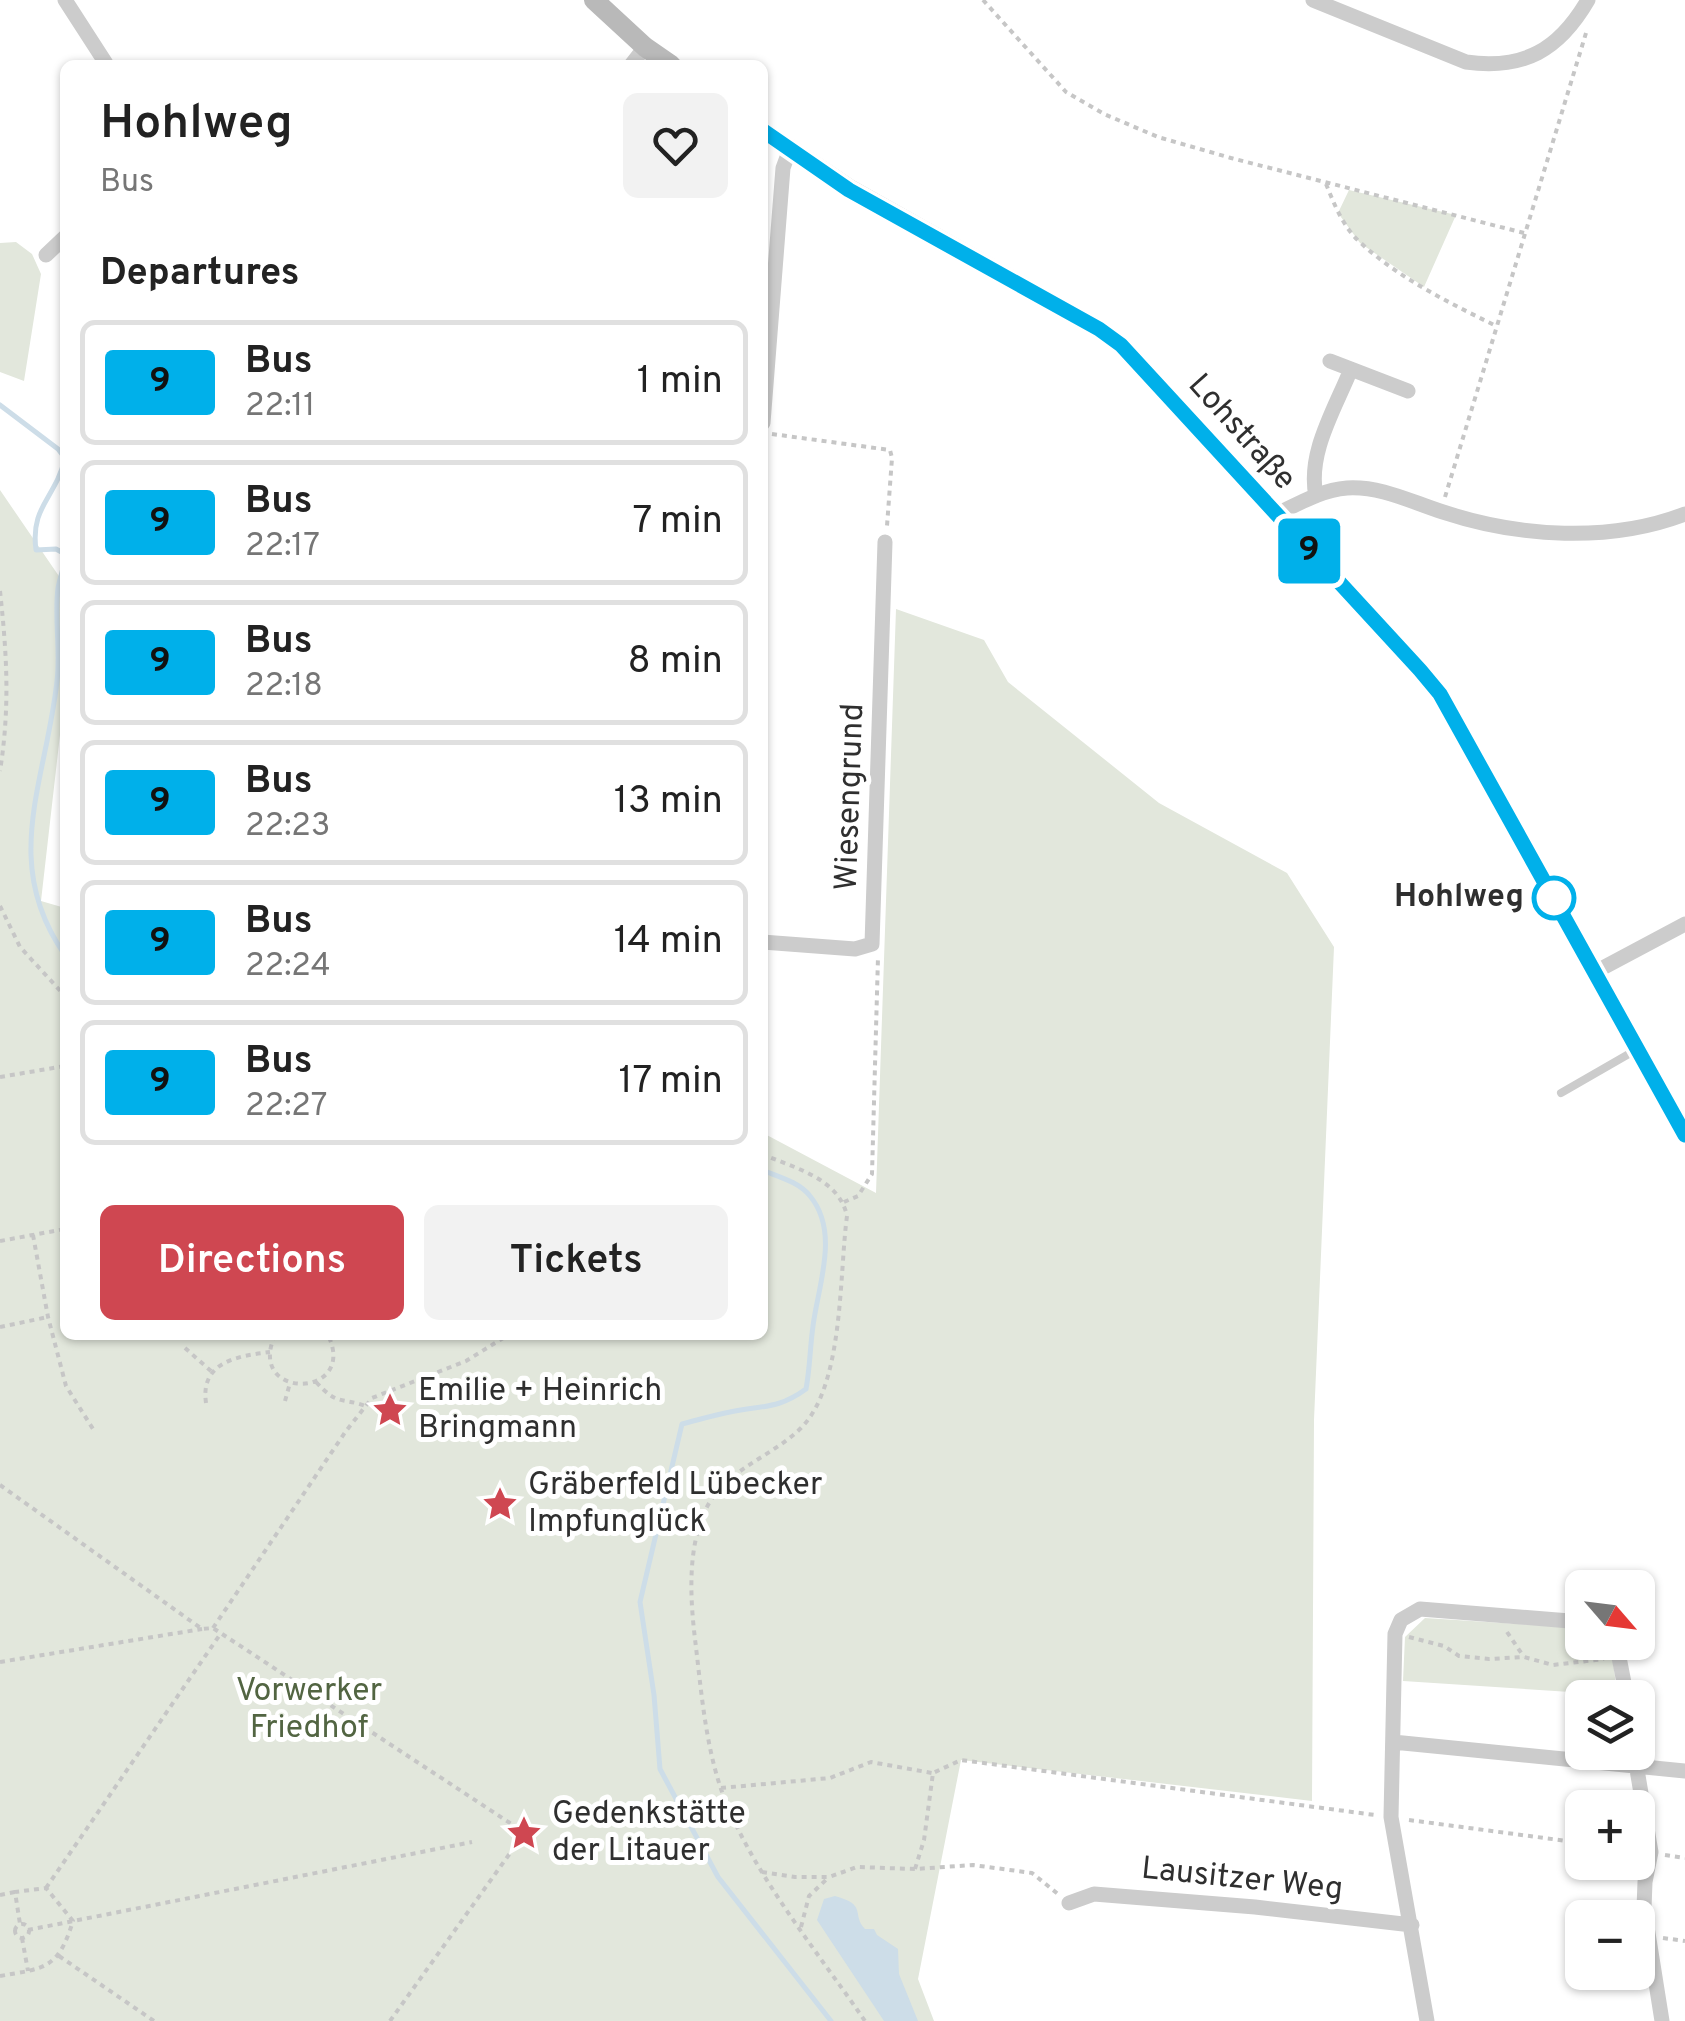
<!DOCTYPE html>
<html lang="en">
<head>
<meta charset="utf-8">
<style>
	:root { --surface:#fff; --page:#f2f2f2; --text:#222; --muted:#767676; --line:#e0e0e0; --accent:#cf4751 }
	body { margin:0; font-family:Overpass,sans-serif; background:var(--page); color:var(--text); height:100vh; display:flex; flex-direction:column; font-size:38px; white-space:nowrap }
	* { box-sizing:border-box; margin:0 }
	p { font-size:32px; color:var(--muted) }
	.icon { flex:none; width:55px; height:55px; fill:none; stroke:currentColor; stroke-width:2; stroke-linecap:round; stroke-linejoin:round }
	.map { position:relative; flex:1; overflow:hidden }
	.side { position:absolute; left:60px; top:60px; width:708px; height:1280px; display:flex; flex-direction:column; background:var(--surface); border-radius:15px; box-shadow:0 2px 8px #0004 }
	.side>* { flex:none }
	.badge { padding:0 20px; border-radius:8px; font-size:35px; line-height:65px }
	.needle { width:65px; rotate:118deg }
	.controls { position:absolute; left:1565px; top:1570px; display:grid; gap:20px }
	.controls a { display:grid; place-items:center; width:90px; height:90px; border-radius:15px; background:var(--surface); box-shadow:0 2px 8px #0004; font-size:50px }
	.map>.badge { position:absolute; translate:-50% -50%; box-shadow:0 0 0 5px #fff }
	h2 { padding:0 40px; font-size:38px; line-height:90px }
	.round { display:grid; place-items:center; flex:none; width:105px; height:105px; border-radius:15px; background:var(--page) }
	.headline { display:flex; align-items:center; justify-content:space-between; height:170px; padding:0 40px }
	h1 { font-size:48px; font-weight:600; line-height:75px }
	.cta { display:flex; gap:20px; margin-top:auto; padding:20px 40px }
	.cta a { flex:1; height:115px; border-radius:15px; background:var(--accent); color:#fff; font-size:40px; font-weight:600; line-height:115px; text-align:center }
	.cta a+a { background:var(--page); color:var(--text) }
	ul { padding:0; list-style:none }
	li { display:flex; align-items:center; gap:30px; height:125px; margin:0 20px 15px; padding:0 20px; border:5px solid var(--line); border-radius:15px }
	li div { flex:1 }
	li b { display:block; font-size:38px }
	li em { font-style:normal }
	li .badge { min-width:110px; font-weight:700; text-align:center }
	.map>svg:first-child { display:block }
	.green { fill:#e2e7dc }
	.water { fill:#cddde8 }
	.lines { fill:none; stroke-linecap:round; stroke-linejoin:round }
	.stream { stroke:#cddde8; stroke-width:5 }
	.path { stroke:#c6c6c6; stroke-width:4; stroke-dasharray:5 5; stroke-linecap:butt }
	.lane { stroke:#ccc; stroke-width:8 }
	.street { stroke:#ccc; stroke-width:15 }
	.secondary { stroke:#b9b9b9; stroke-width:20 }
	.line-casing { stroke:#fff; stroke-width:22 }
	.line { stroke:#00b0ea; stroke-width:15 }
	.stop-dot { fill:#fff; stroke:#00b0ea; stroke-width:5 }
	.labels { text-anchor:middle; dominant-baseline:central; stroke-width:10; stroke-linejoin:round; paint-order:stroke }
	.street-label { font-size:32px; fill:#2f2f2f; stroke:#fff }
	.stop-label { font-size:32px; font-weight:bold; fill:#2f2f2f; stroke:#fff; text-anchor:end }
	.poi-label { font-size:32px; fill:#2f2f2f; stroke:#fff; text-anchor:start }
	.park-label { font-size:32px; fill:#526542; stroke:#fff }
</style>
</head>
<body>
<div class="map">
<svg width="1685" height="2021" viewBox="0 0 1685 2021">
	<rect width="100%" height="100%" fill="#fff"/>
	<!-- green -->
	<path class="green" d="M1349 190 1456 215 1424 287 1360 243 1338 213Z
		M16 242 32 254 41 274 24 381 0 372V243Z
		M0 490 65 585V691L41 901 65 908V1335H762L763 1133 876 1193 896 609 984 640 1008 682 1159 803 1287 873 1334 947 1314 1420 1312 1801 961 1760 918 1979 934 2021H0Z
		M1425 1618 1582 1628V1642L1606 1643C1615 1659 1615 1676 1616 1695L1403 1681 1405 1637Z"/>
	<!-- water -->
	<path class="water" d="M835 1896C868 1905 851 1914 865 1929H874L877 1935 898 1949 899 1974 918 2021H884L817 1920 824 1899Z"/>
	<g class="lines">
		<!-- stream -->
		<path class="stream" d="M0 405 58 449 65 458C56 498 30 506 36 550L56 549 65 554
			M65 557C64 568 60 577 58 588 54 618 61 650 57 681 46 782 0 863 65 955
			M762 1170C779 1177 799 1182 810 1196 840 1232 818 1286 813 1326 810 1347 810 1368 806 1389 777 1410 762 1405 730 1412 714 1415 698 1420 682 1424L640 1602 654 1695 660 1769 718 1877 831 2021"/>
		<!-- path -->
		<path class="path" d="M983 0 1066 92 1104 114 1158 137 1231 158 1524 233
			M1326 184C1335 206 1344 229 1362 244 1400 279 1450 303 1496 326
			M772 434 890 450 892 458 887 526
			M1445 497 1586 33
			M0 591C7 655 10 708 0 771
			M0 906 20 947 65 996
			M0 1077 65 1066
			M762 1154C794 1168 839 1178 847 1216 839 1275 844 1385 801 1428 773 1456 729 1468 708 1505 687 1544 690 1597 695 1639 701 1688 705 1742 721 1789 749 1869 817 1951 865 2021
			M844 1202 858 1196 872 1174 878 957
			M33 1235 48 1317 66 1386 93 1429
			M0 1241 65 1229
			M0 1327 48 1317
			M275 1335C245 1401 359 1399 328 1335
			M185 1348 211 1371
			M316 1382C338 1406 340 1397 366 1406
			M285 1401 290 1383
			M206 1403C200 1362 237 1356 270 1352
			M0 1485 202 1629 213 1628 516 1827 530 1824 533 1839 518 1842 516 1827
			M213 1628 346 1431 372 1398 466 1361 508 1335
			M1507 1632 1524 1657
			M1409 1637 1444 1646 1459 1656 1489 1659 1524 1657 1553 1665 1604 1659
			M0 1662 202 1629
			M721 1788 830 1778 871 1762 932 1773
			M1409 1820 1582 1843
			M1665 1855 1685 1858
			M915 1869 924 1840 933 1773 961 1760 1375 1815
			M762 1872 795 1877H829L857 1867 915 1869 973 1865 1032 1873 1058 1894
			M46 1888 221 1633
			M0 1895 15 1892
			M15 1931a7 7 0 1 1 14 0a7 7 0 1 1-14 0Z
			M801 1927 809 1896 829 1877
			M28 1930 472 1842
			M22 1938 28 1971
			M1663 1938 1685 1941
			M59 1956 154 2021
			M0 1976C46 1968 58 1969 73 1921L46 1888 15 1892 20 1924
			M390 2021 518 1842"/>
		<!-- lane -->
		<path class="lane" d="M1561 1093 1634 1051"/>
		<!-- street -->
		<path class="street" d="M65 0 107 65
			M1313 0 1466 62C1524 70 1559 50 1588 0
			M631 65 645 47
			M46 255 65 237
			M1330 361 1408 391
			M763 423 783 168 790 149
			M1316 496C1307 453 1335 409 1351 369
			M1275 515C1298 504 1321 490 1347 488 1382 486 1411 502 1443 512 1519 537 1610 543 1685 514
			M762 942 855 949 872 944 885 542
			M1595 972 1685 924
			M1616 1642 1627 1698
			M1393 1742 1685 1771
			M1634 1752 1651 1852 1645 1882 1644 1908 1662 2021
			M1069 1903 1094 1894 1255 1907 1412 1925
			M1427 2021 1391 1817 1395 1634 1401 1620 1420 1609 1582 1622"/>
		<!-- secondary -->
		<path class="secondary" d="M594 0 645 47 671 65
			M762 130 849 189 1099 329 1121 345 1420 670 1440 694 1685 1135"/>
	</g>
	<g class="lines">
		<defs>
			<path id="line" d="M762 130 849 190 1099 329 1121 345 1420 670 1440 694 1685 1135"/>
		</defs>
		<!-- line casing -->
		<use href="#line" class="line-casing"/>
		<!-- line -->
		<use href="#line" class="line"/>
	</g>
	<!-- icons -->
	<defs>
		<symbol id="sight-bare" viewBox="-9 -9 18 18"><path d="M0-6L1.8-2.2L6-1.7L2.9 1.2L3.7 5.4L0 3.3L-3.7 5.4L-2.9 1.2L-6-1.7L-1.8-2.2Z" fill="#cf4751" stroke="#fff" stroke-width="2.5" paint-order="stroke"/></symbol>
	</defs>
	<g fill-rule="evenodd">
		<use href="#sight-bare" x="365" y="1385" width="50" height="50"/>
		<use href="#sight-bare" x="475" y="1479" width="50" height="50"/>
		<use href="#sight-bare" x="499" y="1808" width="50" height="50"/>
	</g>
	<!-- markers -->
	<circle class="stop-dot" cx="1554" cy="898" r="20"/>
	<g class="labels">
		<!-- street labels -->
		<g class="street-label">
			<text transform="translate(1241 433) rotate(48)">Lohstraße</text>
			<text transform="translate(851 797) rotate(-88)">Wiesengrund</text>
			<text transform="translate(1242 1880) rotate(6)">Lausitzer Weg</text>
		</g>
		<!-- stop labels -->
		<g class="stop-label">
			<text x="1524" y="898">Hohlweg</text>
		</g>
		<!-- poi labels -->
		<g class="poi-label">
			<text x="418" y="1392">Emilie + Heinrich<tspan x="418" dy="37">Bringmann</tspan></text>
			<text x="528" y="1486">Gräberfeld Lübecker<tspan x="528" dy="37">Impfunglück</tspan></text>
			<text x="552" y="1815">Gedenkstätte<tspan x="552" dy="37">der Litauer</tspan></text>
		</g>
		<!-- park labels -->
		<g class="park-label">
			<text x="309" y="1692">Vorwerker<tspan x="309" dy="37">Friedhof</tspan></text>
		</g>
	</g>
</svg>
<div class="controls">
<a><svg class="needle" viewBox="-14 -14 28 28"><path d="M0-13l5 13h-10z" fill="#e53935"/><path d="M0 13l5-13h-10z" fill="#767676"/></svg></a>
<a><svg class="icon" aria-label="layers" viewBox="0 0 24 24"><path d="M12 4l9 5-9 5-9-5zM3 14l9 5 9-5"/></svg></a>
<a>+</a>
<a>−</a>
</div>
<b class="badge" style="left:1309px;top:551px;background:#00b0ea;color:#111">9</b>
<section class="side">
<div class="headline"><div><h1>Hohlweg</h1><p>Bus</p></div><a class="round"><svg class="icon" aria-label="heart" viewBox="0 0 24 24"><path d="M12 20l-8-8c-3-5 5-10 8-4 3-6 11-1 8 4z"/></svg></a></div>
<h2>Departures</h2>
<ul>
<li><span class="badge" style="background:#00b0ea;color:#111">9</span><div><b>Bus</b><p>22:11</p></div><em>1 min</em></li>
<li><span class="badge" style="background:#00b0ea;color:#111">9</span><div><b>Bus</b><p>22:17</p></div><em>7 min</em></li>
<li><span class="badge" style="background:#00b0ea;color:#111">9</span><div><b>Bus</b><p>22:18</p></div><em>8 min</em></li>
<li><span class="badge" style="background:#00b0ea;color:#111">9</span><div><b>Bus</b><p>22:23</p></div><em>13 min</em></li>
<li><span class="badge" style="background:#00b0ea;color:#111">9</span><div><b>Bus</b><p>22:24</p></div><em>14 min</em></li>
<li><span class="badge" style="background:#00b0ea;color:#111">9</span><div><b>Bus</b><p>22:27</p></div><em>17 min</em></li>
</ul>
<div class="cta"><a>Directions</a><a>Tickets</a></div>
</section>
</div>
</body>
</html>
